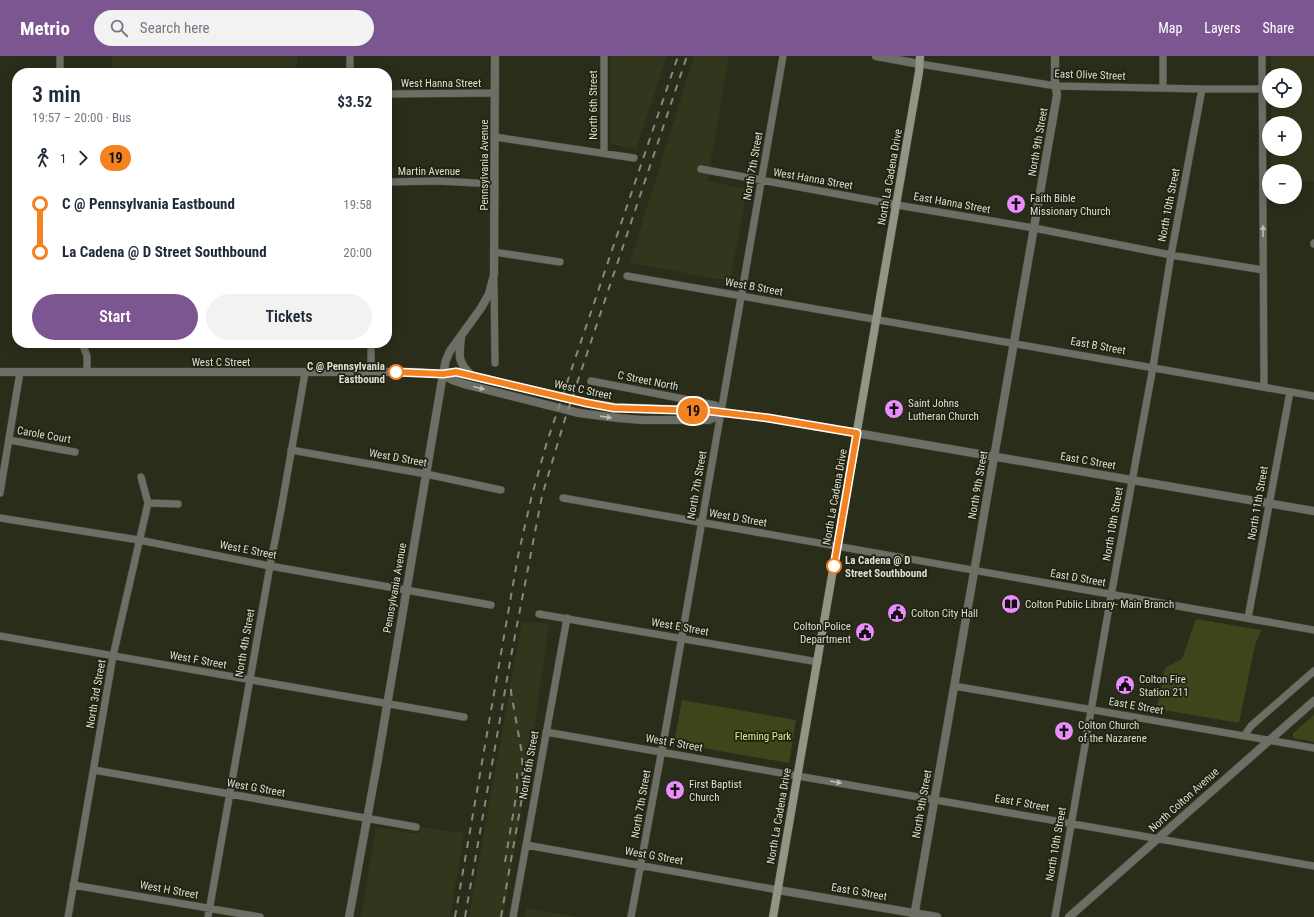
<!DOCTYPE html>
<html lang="en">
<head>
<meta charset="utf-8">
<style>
	:root { --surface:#fff; --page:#f2f2f3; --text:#1f2937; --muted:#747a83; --accent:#7b5690 }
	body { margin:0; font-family:"Roboto Condensed",sans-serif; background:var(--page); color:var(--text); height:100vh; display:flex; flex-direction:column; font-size:15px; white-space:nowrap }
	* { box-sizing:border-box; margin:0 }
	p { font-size:13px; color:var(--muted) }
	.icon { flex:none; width:22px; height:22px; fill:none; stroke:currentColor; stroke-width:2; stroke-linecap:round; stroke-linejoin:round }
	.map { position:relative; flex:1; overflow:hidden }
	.sheet { position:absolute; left:12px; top:12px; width:380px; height:280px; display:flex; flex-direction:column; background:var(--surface); border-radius:16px; box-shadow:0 2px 10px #0003 }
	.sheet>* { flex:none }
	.badge { padding:0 8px; border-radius:13px; font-size:14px; line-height:26px }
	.tools { position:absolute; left:1262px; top:12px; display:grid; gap:8px }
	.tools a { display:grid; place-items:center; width:40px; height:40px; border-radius:50%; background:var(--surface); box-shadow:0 2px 10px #0003; font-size:20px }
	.map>.badge { position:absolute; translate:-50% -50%; box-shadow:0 0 0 2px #fff }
	.legs { display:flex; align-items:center; gap:6px; height:44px; padding:0 20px; font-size:13px }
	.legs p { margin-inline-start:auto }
	.overview { display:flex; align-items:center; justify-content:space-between; height:68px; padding:0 20px }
	h1 { font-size:22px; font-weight:600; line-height:30px }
	.cta { display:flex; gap:8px; margin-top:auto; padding:8px 20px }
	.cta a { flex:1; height:46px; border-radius:24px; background:var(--accent); color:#fff; font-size:16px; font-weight:600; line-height:46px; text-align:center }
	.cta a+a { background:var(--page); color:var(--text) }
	ul { padding:0 20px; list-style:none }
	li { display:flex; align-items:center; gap:14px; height:48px; font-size:15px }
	li i { display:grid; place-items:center; width:6px; height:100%; margin:0 5px; background:currentColor }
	li i::after { content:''; width:10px; height:10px; margin:-5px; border:3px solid; border-radius:50%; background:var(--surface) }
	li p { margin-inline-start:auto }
	li:first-child i { background:linear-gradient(#0000 50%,currentColor 0) }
	li:last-child i { background:linear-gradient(currentColor 50%,#0000 0) }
	header { display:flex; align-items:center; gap:24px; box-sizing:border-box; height:56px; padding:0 20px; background:var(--accent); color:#fff }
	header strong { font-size:19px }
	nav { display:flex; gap:22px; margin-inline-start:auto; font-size:14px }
	.search { width:280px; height:36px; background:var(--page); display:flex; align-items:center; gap:10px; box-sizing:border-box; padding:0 14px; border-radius:22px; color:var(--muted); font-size:15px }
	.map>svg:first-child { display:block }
	.built { fill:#33361d }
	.green { fill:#40441b }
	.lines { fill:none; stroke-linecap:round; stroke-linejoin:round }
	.minor-casing { stroke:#474939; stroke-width:8 }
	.tertiary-casing { stroke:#474939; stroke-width:9 }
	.secondary-casing { stroke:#474939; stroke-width:9 }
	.minor { stroke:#6d6e65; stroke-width:7 }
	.tertiary { stroke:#6d6e65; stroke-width:8 }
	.secondary { stroke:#929485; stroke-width:8 }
	.rail { stroke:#87897b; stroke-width:2; stroke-dasharray:7 7; stroke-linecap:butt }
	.oneway { fill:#bbbdb3 }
	.line-1-casing { stroke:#fff; stroke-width:9 }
	.line-1 { stroke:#f58220; stroke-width:6 }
	.stop-1-dot { fill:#fff; stroke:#f58220; stroke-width:2 }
	.labels { text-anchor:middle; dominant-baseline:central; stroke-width:3.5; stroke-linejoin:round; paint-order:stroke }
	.street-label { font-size:11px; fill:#dddfd4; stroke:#212312 }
	.poi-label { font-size:11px; fill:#dddfd4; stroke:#212312; text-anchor:start }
	.stop-label { font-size:11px; font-weight:bold; fill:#dddfd4; stroke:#212312; text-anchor:end }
	.park-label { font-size:11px; fill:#dfe98c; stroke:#212312 }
</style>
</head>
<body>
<header>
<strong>Metrio</strong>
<div class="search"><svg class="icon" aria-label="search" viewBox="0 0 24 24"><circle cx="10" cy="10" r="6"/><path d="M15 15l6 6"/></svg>Search here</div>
<nav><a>Map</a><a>Layers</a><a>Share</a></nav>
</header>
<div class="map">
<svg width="1314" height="861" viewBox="0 0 1314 861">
	<rect width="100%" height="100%" fill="#2b2d1b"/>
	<!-- built -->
	<path class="built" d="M112 0H297V17H112Z
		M611 0H667L636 93 610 88Z
		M694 0H729L707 125 747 133 730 225 630 207Z
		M1271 0H1314V125H1295V115H1271V93H1295V67H1271V45H1295V19H1271Z
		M522 565 549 568 529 706 503 861H469Z
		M376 771 418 778 420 771 464 777 450 861H361Z
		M527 852 579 861H525Z"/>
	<!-- green -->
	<path class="green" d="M1196 563 1261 574 1255 589 1239 667 1157 653 1165 612 1182 603Z
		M682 644 796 664 789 707 674 687Z
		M1314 659V686L1293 682V677Z"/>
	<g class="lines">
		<defs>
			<path id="minor" d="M604 0V97
				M1262 0 1264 331
				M920 8 1056 30 1202 33H1262
				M60 17V0
				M350 17V0
				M1163 32V0
				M387 38 495 37
				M495 81 634 102
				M701 113 897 149 1034 172 1171 199 1263 214
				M387 126 438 125 495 128
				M1314 188V187
				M494 196 560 206
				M627 220 1314 340
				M494 225 495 307
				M82 287 87 300V316
				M371 287V317
				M591 325 715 349 721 358
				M9 384 75 396
				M291 394 426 418 501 434
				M0 437 20 316
				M563 442 1314 574
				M148 447 178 448
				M0 462 139 484 270 510 491 549
				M539 558 818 606
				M1248 562 1290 336
				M0 580 464 661
				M954 630 1314 692
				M546 676 1314 810
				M1244 680 1251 670 1314 615
				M94 714 416 771
				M526 789 778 834
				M73 829 260 861
				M68 861 113 600 148 447 141 421
				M208 861 270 510 281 454 305 317
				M513 861 567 562
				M631 861 667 666 783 0
				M1055 861 1111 540 1153 311 1171 199 1202 33"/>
			<path id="tertiary" d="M876 0 920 8
				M461 281C459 300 457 305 471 319
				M0 316H408L443 318 457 316 587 347 614 351 711 355 768 362 1314 455
				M443 318 452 324 464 328 579 357 618 362 642 364H709L721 358
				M778 834 937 861
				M349 861 378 703 443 318 446 304 450 295 481 252 489 238 494 219 495 0
				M914 861 1057 39 1055 24V0
				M1069 861 1314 645"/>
			<path id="secondary" d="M773 861 919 16 920 0"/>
		</defs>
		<!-- minor casing -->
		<use href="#minor" class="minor-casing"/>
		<!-- tertiary casing -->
		<use href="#tertiary" class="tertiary-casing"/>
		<!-- secondary casing -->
		<use href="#secondary" class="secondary-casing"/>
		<!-- minor -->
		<use href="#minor" class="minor"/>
		<!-- tertiary -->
		<use href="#tertiary" class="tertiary"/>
		<!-- secondary -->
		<use href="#secondary" class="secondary"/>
		<!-- rail -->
		<path class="rail" d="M505 806 517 735V717
			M455 861 518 500 532 439 547 386 574 306 678 0
			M465 861 512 595 542 440 565 363 687 0
			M501 861 523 736 522 698 511 636V627"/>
	</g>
	<!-- one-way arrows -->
	<defs><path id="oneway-solid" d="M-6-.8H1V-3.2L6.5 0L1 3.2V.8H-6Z"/></defs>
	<g class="oneway">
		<use href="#oneway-solid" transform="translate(1263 175) rotate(-90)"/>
		<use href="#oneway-solid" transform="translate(479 332) rotate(14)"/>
		<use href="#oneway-solid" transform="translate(606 361) rotate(8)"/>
		<use href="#oneway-solid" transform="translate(836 726) rotate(10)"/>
	</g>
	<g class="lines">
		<defs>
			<path id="line-1" d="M396 316 443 318 456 316 587 347 614 352 710 355 768 362 857 377 834 510"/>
		</defs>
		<!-- line-1 casing -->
		<use href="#line-1" class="line-1-casing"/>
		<!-- line-1 -->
		<use href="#line-1" class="line-1"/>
	</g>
	<!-- icons -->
	<defs>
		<symbol id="church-disc" viewBox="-11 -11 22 22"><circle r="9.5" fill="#eb8dfc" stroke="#212312"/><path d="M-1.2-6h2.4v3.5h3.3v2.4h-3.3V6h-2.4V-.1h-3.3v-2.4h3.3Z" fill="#111"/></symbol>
		<symbol id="library-disc" viewBox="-11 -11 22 22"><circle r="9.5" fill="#eb8dfc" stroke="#212312"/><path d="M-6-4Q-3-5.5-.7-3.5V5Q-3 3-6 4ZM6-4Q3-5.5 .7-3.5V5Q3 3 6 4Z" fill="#111"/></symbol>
		<symbol id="civic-disc" viewBox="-11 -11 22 22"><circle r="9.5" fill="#eb8dfc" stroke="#212312"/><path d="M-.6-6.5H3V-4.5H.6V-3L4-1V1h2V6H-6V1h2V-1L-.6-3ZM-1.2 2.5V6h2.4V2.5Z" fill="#111"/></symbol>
	</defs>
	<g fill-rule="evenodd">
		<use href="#church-disc" x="1005" y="137" width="22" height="22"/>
		<use href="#church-disc" x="883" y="342" width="22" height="22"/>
		<use href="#library-disc" x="1000" y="537" width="22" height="22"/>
		<use href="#civic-disc" x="886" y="546" width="22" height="22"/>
		<use href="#civic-disc" x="854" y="565" width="22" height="22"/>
		<use href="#civic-disc" x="1114" y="618" width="22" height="22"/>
		<use href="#church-disc" x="1053" y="664" width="22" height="22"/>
		<use href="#church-disc" x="664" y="723" width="22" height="22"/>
	</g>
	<!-- markers -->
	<g class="stop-1-dot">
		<circle cx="396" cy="316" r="7"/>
		<circle cx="834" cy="510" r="7"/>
	</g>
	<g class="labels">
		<!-- street labels -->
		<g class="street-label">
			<text transform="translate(1090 19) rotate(2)">East Olive Street</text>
			<text x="441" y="27">West Hanna Street</text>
			<text transform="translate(593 49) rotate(-90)">North 6th Street</text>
			<text transform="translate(1038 86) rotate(-80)">North 9th Street</text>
			<text transform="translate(484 109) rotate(-90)">Pennsylvania Avenue</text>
			<text transform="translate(753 110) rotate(-80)">North 7th Street</text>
			<text x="429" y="115">Martin Avenue</text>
			<text transform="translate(890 121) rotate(-80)">North La Cadena Drive</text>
			<text transform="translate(813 123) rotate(10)">West Hanna Street</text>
			<text transform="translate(952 147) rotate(10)">East Hanna Street</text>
			<text transform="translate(1169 149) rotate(-79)">North 10th Street</text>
			<text transform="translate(754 231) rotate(10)">West B Street</text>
			<text transform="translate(1098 290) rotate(10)">East B Street</text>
			<text x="221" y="306">West C Street</text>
			<text transform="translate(648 325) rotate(11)">C Street North</text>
			<text transform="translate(583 334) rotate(12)">West C Street</text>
			<text transform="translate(44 379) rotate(10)">Carole Court</text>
			<text transform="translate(398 402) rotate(10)">West D Street</text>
			<text transform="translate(1088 405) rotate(10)">East C Street</text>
			<text transform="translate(697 429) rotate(-80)">North 7th Street</text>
			<text transform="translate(978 429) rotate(-80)">North 9th Street</text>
			<text transform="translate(835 441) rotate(-80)">North La Cadena Drive</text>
			<text transform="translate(1258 447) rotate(-80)">North 11th Street</text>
			<text transform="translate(738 462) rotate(10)">West D Street</text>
			<text transform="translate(1113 468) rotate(-80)">North 10th Street</text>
			<text transform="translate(248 494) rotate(11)">West E Street</text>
			<text transform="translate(1078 522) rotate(10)">East D Street</text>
			<text transform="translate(395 532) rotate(-80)">Pennsylvania Avenue</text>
			<text transform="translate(680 571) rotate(10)">West E Street</text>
			<text transform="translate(245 587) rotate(-80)">North 4th Street</text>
			<text transform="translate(198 604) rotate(10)">West F Street</text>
			<text transform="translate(96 638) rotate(-80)">North 3rd Street</text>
			<text transform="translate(1136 650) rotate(10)">East E Street</text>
			<text transform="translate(674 687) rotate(10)">West F Street</text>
			<text transform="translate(529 709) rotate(-80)">North 6th Street</text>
			<text transform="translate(256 732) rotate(10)">West G Street</text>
			<text transform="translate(1184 744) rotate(-42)">North Colton Avenue</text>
			<text transform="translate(1022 747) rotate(10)">East F Street</text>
			<text transform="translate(641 748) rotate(-80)">North 7th Street</text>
			<text transform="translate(922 748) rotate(-80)">North 9th Street</text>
			<text transform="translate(779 760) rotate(-80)">North La Cadena Drive</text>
			<text transform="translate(1056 788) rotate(-80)">North 10th Street</text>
			<text transform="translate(654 800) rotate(10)">West G Street</text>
			<text transform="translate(169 834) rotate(10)">West H Street</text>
			<text transform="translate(859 836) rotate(10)">East G Street</text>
		</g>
		<!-- poi labels -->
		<g class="poi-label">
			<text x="1030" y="142">Faith Bible<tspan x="1030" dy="13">Missionary Church</tspan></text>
			<text x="908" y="347">Saint Johns<tspan x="908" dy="13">Lutheran Church</tspan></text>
			<text x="1025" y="548">Colton Public Library- Main Branch</text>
			<text x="911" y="557">Colton City Hall</text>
			<text x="851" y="570" text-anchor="end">Colton Police<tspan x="851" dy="13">Department</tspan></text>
			<text x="1139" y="623">Colton Fire<tspan x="1139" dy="13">Station 211</tspan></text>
			<text x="1078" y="669">Colton Church<tspan x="1078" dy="13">of the Nazarene</tspan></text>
			<text x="689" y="728">First Baptist<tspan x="689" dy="13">Church</tspan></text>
		</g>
		<!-- stop labels -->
		<g class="stop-label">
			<text x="385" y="310">C @ Pennsylvania<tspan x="385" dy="13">Eastbound</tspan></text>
			<text x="845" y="504" text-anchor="start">La Cadena @ D<tspan x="845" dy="13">Street Southbound</tspan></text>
		</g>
		<!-- park labels -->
		<g class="park-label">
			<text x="763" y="680">Fleming Park</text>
		</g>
	</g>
</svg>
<div class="tools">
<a><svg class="icon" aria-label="locate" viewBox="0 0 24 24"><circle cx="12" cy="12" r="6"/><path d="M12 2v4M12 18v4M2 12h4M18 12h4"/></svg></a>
<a>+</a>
<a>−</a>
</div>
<b class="badge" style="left:693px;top:355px;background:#f58220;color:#111">19</b>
<section class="sheet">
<div class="overview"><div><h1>3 min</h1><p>19:57 – 20:00 · Bus</p></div><b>$3.52</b></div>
<div class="legs"><svg class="icon" aria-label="walk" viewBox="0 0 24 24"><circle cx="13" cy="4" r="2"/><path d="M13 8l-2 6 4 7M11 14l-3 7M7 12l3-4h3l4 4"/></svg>1<svg class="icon" aria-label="forward" viewBox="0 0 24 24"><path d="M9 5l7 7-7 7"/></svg><b class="badge" style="background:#f58220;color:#111">19</b></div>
<ul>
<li><i style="color:#f58220"></i><b>C @ Pennsylvania Eastbound</b><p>19:58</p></li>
<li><i style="color:#f58220"></i><b>La Cadena @ D Street Southbound</b><p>20:00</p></li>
</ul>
<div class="cta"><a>Start</a><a>Tickets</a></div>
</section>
</div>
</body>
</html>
